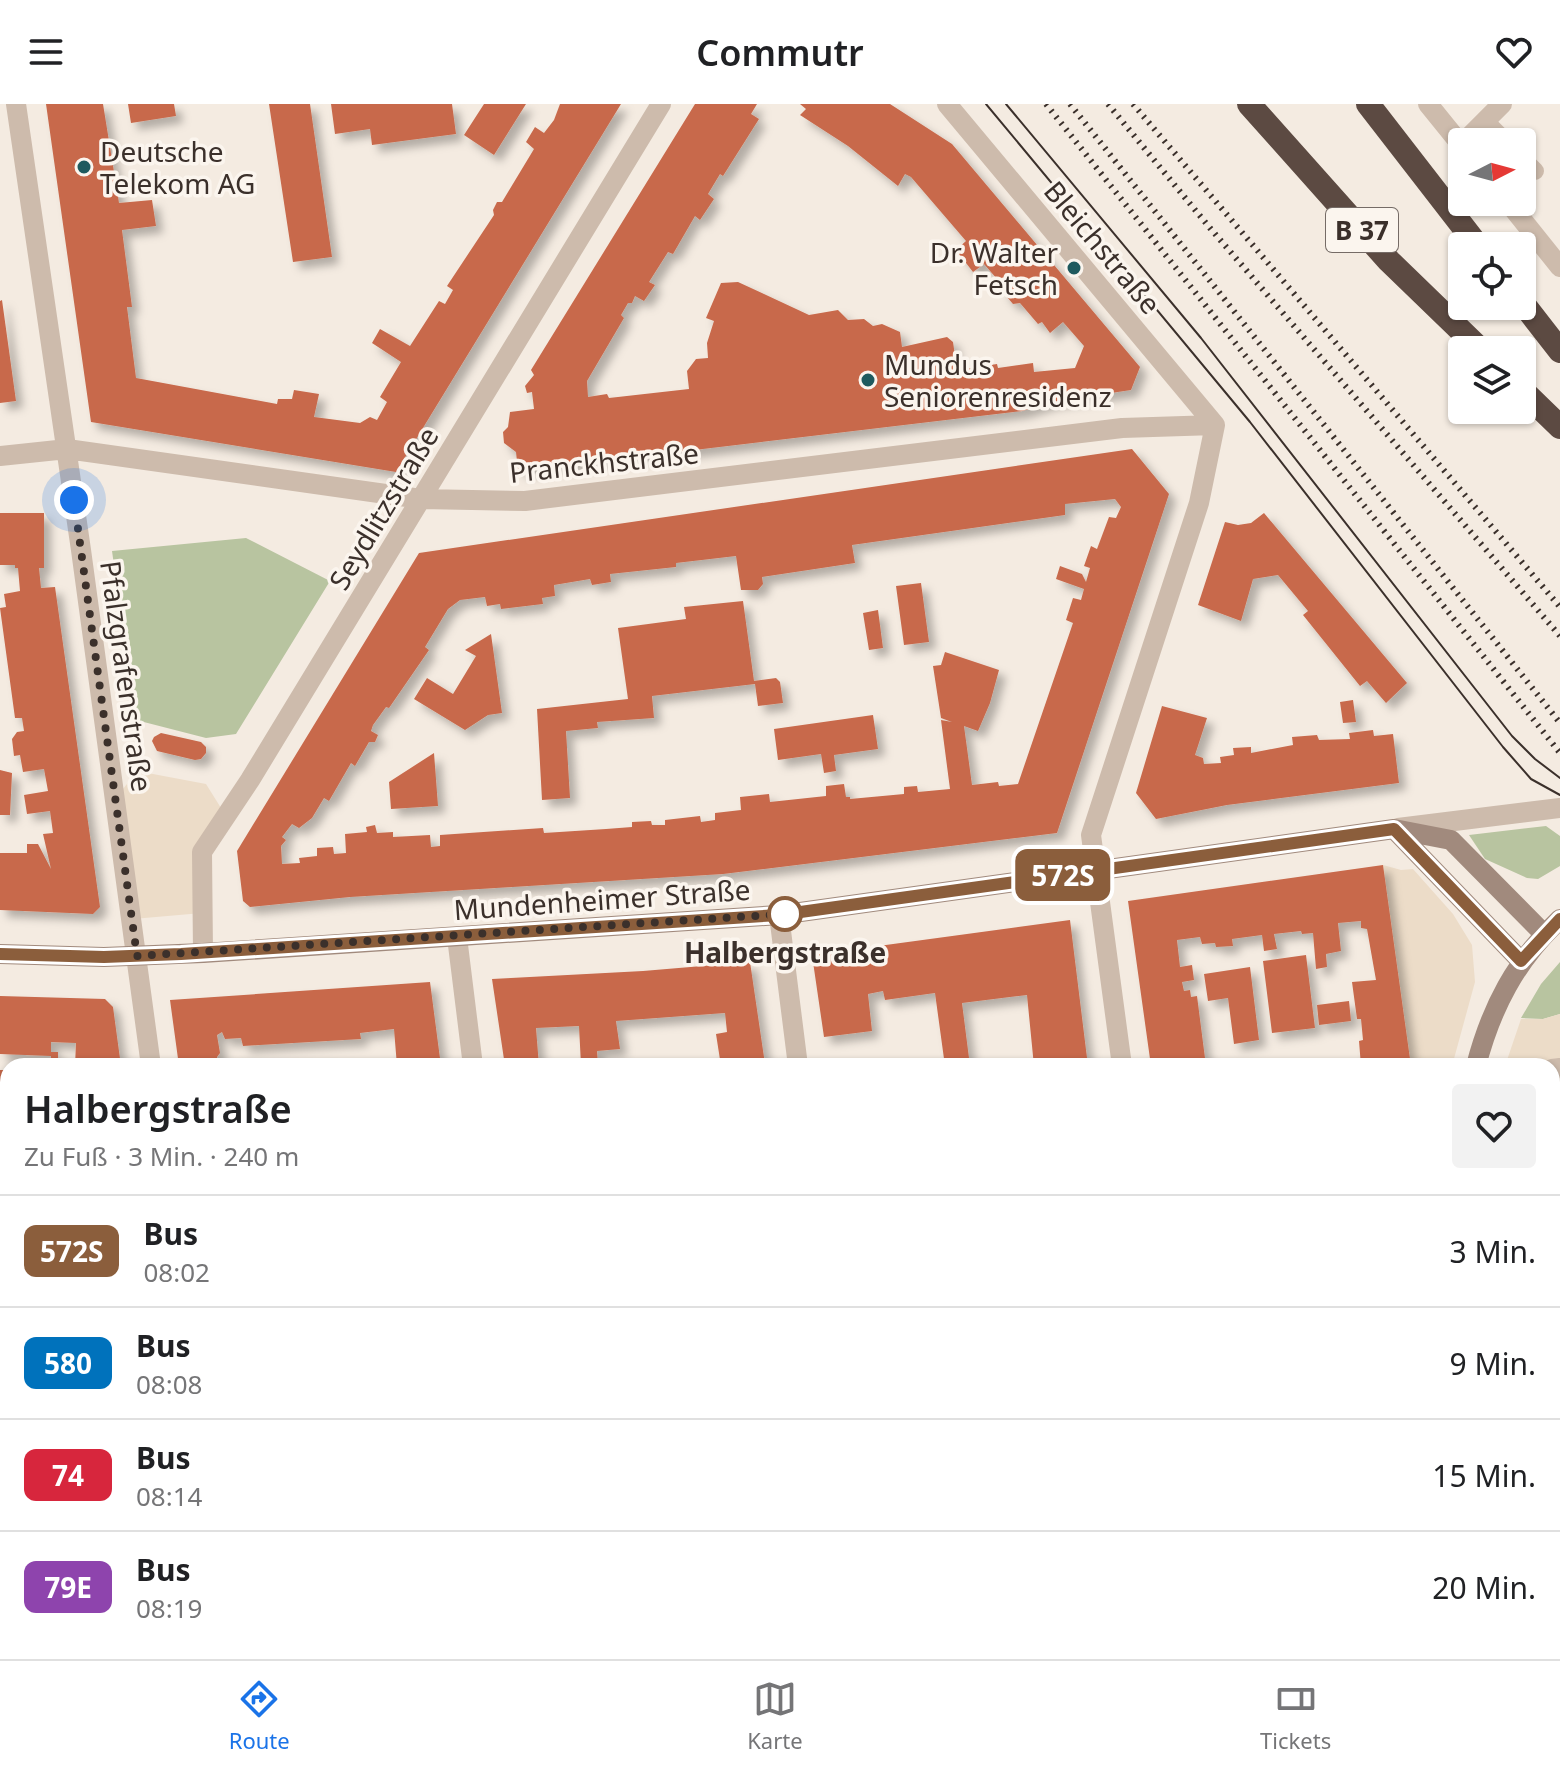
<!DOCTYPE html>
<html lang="de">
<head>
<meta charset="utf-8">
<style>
	:root { --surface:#fff; --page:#f2f2f2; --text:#202124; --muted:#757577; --line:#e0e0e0; --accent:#1a73e8 }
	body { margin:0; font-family:"Noto Sans",sans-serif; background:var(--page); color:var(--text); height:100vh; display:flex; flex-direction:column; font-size:30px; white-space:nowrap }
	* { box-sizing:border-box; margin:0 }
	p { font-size:26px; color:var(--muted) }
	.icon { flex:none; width:44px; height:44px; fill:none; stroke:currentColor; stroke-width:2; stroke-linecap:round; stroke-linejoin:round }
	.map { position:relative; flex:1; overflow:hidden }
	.details { position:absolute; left:0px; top:954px; width:1560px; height:602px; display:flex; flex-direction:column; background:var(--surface); border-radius:24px 24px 0 0; box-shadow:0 2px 6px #0004 }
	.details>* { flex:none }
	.badge { padding:0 16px; border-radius:12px; font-size:28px; line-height:52px }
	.needle { width:52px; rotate:84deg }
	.tools { position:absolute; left:1448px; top:24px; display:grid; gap:16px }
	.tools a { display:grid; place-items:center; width:88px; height:88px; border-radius:8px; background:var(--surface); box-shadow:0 2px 6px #0004; font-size:40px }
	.you { position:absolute; width:40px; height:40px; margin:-20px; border:6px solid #fff; border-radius:50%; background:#1a73e8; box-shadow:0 0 0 12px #1a73e833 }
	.map>.badge { position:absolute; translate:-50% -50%; box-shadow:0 0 0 4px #fff }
	.round { display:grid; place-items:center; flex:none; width:84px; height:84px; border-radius:8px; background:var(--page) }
	.head { display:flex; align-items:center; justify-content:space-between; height:136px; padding:0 24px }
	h1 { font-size:38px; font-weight:600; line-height:60px }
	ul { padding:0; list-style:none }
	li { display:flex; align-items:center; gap:24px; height:112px; padding:0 24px; border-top:2px solid var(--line) }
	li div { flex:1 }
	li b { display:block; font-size:30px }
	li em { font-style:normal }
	li .badge { min-width:88px; font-weight:700; text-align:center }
	header { display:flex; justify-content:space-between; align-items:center; height:104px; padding:0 24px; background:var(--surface); font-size:36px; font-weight:600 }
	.tab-bar { display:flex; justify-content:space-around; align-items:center; height:112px; border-top:2px solid var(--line); background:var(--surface); font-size:22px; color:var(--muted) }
	.tab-bar a { display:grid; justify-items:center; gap:4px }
	.tab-bar .current { color:var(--accent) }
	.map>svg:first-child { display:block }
	.green { fill:#b8c4a0 }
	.plaza { fill:#ecdcc8 }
	.building { fill:#c8694b; fill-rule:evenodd; filter:url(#shadow) }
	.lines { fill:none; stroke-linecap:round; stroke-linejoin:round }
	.lane { stroke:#cdbbac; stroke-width:18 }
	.street { stroke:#cdbbac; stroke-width:20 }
	.secondary { stroke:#a18a7d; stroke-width:20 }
	.highway { stroke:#5c4a42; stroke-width:24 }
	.tram { stroke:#3b302b; stroke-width:2 }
	.rail { stroke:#3b302b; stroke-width:6; stroke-dasharray:2 6; stroke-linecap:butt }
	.line-casing { stroke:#fff; stroke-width:18 }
	.line { stroke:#8b5e3c; stroke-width:12 }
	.walk { stroke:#3b302b; stroke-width:8; stroke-dasharray:0 14.4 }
	.poi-dot { fill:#1f5a5e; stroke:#fbf5ee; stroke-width:3 }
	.stop-dot { fill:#fff; stroke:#8b5e3c; stroke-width:4 }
	.labels { text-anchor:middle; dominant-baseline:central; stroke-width:7; stroke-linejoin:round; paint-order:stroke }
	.shield { fill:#fbf5ee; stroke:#756b66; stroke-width:2 }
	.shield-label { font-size:26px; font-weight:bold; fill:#3b302b }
	.poi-label { font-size:28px; fill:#3b302b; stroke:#fbf5ee; text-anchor:start }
	.street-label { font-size:28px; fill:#3b302b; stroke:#fbf5ee }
	.stop-label { font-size:28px; font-weight:bold; fill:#3b302b; stroke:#fbf5ee }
</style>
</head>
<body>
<header><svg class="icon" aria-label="menu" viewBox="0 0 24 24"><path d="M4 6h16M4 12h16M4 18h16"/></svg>Commutr<svg class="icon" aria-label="heart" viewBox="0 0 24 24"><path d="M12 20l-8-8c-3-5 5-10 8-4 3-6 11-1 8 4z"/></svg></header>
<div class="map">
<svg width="1560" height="1555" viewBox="0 0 1560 1555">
	<defs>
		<filter id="shadow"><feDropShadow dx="7" dy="7" stdDeviation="4" flood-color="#0004"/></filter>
	</defs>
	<rect width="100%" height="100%" fill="#f4ebe1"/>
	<!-- green -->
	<path class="green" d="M246 434 330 477 236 630 206 634 136 616 112 447Z
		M1546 722 1560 732V762L1538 775 1527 774 1485 755 1469 731Z
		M1560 858V910L1543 915 1521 914 1541 880Z"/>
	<!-- plaza -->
	<path class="plaza" d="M137 667 206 680 226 712 202 748V809L133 815 116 694Z
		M1383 761 1401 766 1413 765 1453 810 1472 841 1475 878 1452 962H1411Z
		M1560 910V995L1552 996V962H1505L1521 915H1543Z"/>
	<!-- building -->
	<path class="building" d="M46 0H103L119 99 152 96 156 122 122 126 132 203H127L136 274 277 300 278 295H292L294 286 319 290 314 313 360 319 370 313 377 316 387 298 380 293 401 258 372 239 380 225 410 242 439 197 445 200 453 186 447 182 494 111 493 106 497 98H502L534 45 526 38 535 23 544 29 554 16 560 0H621L396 368 91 318Z
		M128 0H174L176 12 131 19Z
		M269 0H310L332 153 293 158Z
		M331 0H452L456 30 372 41 370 25 335 30Z
		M484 0H526L494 51 464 31Z
		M695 0H757L751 10 759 15 723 72 720 70 708 90 714 95 700 116 695 112 673 150 668 148 649 178 655 181 644 197 635 192 632 199H628L621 211 624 214 587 277 588 293 607 290 609 294 689 285 687 267 696 255 708 254 707 239 714 217 706 214 721 179 738 178 809 211 838 206 848 216 864 215 873 222 882 220 900 228 902 243 947 233 953 238 957 266 997 260 998 264 1033 259 1034 268 1075 264 1084 242 1063 218 1050 229 1042 218 1038 220 1020 199 1013 200 1001 186 1004 183 984 160 973 168 956 146 966 137 911 73 905 70 898 82 848 42 800 11 806 5 800 0H890L952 40 1140 263 1131 286 1051 298 1022 307 518 367 516 348 504 339 503 328 508 323 510 308 534 305 532 288 527 289 525 282 534 271 531 266Z
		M2 196 16 297 0 299V197Z
		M1132 345 1169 390 1057 729 723 770 350 793 250 803 243 797 237 747 419 449ZM1115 395 1121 403 1116 414 1109 413 1097 445 1091 442 1084 462 1090 464 1086 478 1082 470 1060 462 1056 475 1084 485 1081 496 1073 494 1066 516 1073 519 1018 680 999 682 998 678 972 681 964 622 978 627 990 599 999 566 945 548 941 561 933 562 941 614 952 618 941 616 950 685 918 688 917 682 904 683V690L850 695V693H846L844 680 826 682V692L770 698 769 690 740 693 741 706 715 709V716L701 718 700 712 665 716V721H652L651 717 632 718V723L606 725 544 729 543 724 440 731V742L431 743 430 731 393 733V728L377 729 375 721 366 723 367 728 345 730 346 749 334 750 333 743 317 744V752L299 754 300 759 282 760 281 742 286 736 282 733 292 720 299 724 312 714 324 694 329 697 351 659 355 662 369 638H375L378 631 371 627 373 621 386 603 389 604 429 546 425 543 448 505 460 496 485 493 487 502 500 500 501 505 543 500 542 494 555 492 554 481 590 475 592 481 611 478 610 470 676 463V459L736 452 741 486H758L763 480 762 473 855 459 852 441 1065 411V400Z
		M0 409H44V464H39L41 484 55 483 100 803 93 810 0 806V749H27V740H38L51 765 43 730 53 729 50 707 27 710 24 691 48 687 44 665 23 668 20 651 14 652 12 635 17 628 24 627 22 614H15L0 504 6 503 4 490 20 487 18 464H15V461H0Z
		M1264 409 1407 579 1386 599 1367 577 1360 582 1303 511 1308 507 1278 471 1253 475 1241 517 1198 501 1225 418 1238 421 1251 419Z
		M921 479 929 538 904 541 896 482Z
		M743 497 754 577 776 574 780 578 783 599 758 602 755 580 652 592 654 614 597 618 598 624 566 627 570 694 542 696 537 605 628 595 618 524 686 515 684 503Z
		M878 506 883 544 869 546 863 509Z
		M491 530 502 609 488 611 465 626 414 595 427 574 453 590 476 552 465 546Z
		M1353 596 1356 618 1343 619 1340 598Z
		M1162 602 1207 614 1195 651 1203 654 1204 660 1221 659 1220 653 1234 651 1233 644 1251 643V649L1293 641 1292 633 1317 631 1319 636 1350 635 1349 629 1373 626 1374 632 1393 630 1399 679 1227 701 1156 715 1136 689Z
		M873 611 878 645 834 651 836 667 824 669 821 650 778 656 774 625Z
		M161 629 201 638 206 643V649L201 655 195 656 157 647 152 637 154 633Z
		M434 649 438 702 391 705 389 678Z
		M0 666 12 669 10 711H0Z
		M1383 761 1411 962H1361L1359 937 1363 936 1361 915H1357L1352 878 1376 876 1367 825 1361 824V817L1338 819 1341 847 1326 850 1327 863 1316 865 1313 829 1302 830 1301 827 1274 830 1277 845 1264 847 1262 831 1232 835 1233 842 1216 843 1215 839 1202 840 1200 833 1177 836 1180 863 1192 861 1194 876 1182 878 1184 887 1190 886 1191 893 1197 892 1206 962H1151L1128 797Z
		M1070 816 1088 962H1034L1027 891 962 899 970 962H945L935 889 885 896 883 887 868 890 872 927 824 933 812 851Z
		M1306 851 1315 924 1272 929 1263 857Z
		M750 858 765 960 721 962 716 930 727 928 725 909 616 917 620 945 597 947 598 961H581L579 922 536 924 539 962H505L492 875 643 867Z
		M1250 863 1259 936 1234 940 1228 894 1208 897 1204 870Z
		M430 878 441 962H397L394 925 360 929 361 935 243 942 241 934 225 935 222 928 217 931 220 949 217 953 218 962H179L170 896Z
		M0 892 105 895 113 903 121 962H75L76 939 51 938V948H58V962H51V952L0 950Z
		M1349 897 1351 917 1319 921 1317 901Z
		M0 966H7V992L0 993Z
		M1560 995V1228L1552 1229V996Z
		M8 1400V1438L0 1439V1401Z
		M282 1548H436L437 1555H283Z
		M1387 1548H1459L1466 1555H1367Z"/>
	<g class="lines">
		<!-- lane -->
		<path class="lane" d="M1485 17 1506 38
			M1522 54 1535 67"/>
		<!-- street -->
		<path class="street" d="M16 0 81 446 151 962
			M947 0 1215 321
			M1428 0 1462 42
			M1464 38 1502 0
			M1508 98 1560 163
			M0 352 67 345 421 395 525 397 1122 324 1215 321
			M1398 724 1560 704
			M779 811 798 962
			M457 833 473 962
			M203 849 202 748 250 676 661 0
			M1122 962 1091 731 1199 399 1215 321
			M1552 965 1560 964
			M1552 1268 1560 1267
			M0 1487 8 1486
			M245 1548 246 1555
			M1205 1548 1206 1555
			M203 1555 206 1548"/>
		<!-- secondary -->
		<path class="secondary" d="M1394 725 1521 857
			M0 850 104 853 203 849 779 811 1394 725 1451 736 1544 830
			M1476 962C1491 904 1516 856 1560 815
			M1543 1548 1544 1555"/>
		<!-- highway -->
		<path class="highway" d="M1249 0 1389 157 1481 246
			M1368 0 1478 142
			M1522 198 1560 247
			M1522 286 1560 323"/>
		<!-- tram -->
		<path class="tram" d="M986 0 1250 318 1503 643 1531 675 1560 691
			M1006 0 1201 234 1512 632 1535 655 1560 674"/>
		<!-- rail -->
		<path class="rail" d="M1046 0 1560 649
			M1070 0 1560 619
			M1108 0 1210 124 1560 532
			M1133 0 1560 503"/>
	</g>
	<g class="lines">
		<defs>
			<path id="line" d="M0 850 104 853 181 850 779 811 1394 725 1521 857 1560 815"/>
		</defs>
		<!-- line casing -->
		<use href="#line" class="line-casing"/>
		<!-- line -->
		<use href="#line" class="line"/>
		<!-- walk -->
		<path class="walk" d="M74 396 137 852 785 810"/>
	</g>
	<!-- markers -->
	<g class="poi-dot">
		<circle cx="84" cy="63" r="8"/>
		<circle cx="1074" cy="164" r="8"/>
		<circle cx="868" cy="276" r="8"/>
	</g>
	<circle class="stop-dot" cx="785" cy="810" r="16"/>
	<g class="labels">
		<!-- shield labels -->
		<rect class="shield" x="1326" y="104" width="72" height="44" rx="6"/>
		<g class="shield-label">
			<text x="1362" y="126">B 37</text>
		</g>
		<!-- poi labels -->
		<g class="poi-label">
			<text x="100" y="47">Deutsche<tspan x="100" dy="32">Telekom AG</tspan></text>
			<text x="1058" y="148" text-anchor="end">Dr. Walter<tspan x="1058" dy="32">Fetsch</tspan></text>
			<text x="884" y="260">Mundus<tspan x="884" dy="32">Seniorenresidenz</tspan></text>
		</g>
		<!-- street labels -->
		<g class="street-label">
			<text transform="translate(1103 143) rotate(50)">Bleichstraße</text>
			<text transform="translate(604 358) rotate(-6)">Pranckhstraße</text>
			<text transform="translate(383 404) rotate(-59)">Seydlitzstraße</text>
			<text transform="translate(127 572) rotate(82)">Pfalzgrafenstraße</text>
			<text transform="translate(602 795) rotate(-4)">Mundenheimer Straße</text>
		</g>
		<!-- stop labels -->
		<g class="stop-label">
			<text x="785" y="848">Halbergstraße</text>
		</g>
	</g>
</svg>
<div class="tools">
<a><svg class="needle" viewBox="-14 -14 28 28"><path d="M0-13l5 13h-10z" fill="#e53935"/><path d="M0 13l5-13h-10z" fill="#757577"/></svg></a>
<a><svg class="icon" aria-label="locate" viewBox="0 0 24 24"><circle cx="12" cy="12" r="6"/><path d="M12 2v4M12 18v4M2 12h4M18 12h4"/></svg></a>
<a><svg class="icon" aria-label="layers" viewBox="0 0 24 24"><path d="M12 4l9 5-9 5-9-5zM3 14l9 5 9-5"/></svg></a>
</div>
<div class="you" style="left:74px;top:396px"></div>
<b class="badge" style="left:1063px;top:771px;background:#8b5e3c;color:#fff">572S</b>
<section class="details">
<div class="head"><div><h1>Halbergstraße</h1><p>Zu Fuß · 3 Min. · 240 m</p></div><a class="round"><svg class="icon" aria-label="heart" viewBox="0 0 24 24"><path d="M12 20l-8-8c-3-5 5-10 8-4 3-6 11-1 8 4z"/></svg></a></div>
<ul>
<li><span class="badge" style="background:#8b5e3c;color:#fff">572S</span><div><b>Bus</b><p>08:02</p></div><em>3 Min.</em></li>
<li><span class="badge" style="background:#0072bc;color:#fff">580</span><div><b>Bus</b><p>08:08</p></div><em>9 Min.</em></li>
<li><span class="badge" style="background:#d7263d;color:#fff">74</span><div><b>Bus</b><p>08:14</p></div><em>15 Min.</em></li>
<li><span class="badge" style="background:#8e44ad;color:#fff">79E</span><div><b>Bus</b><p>08:19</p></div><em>20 Min.</em></li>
</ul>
</section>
</div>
<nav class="tab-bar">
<a class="current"><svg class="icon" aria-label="directions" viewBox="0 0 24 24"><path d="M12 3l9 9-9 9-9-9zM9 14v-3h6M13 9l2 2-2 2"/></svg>Route</a>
<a><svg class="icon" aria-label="map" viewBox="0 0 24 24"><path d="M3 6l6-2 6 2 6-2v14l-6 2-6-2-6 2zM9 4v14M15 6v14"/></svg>Karte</a>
<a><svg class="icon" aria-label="tickets" viewBox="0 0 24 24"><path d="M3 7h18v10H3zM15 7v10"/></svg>Tickets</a>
</nav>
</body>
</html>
